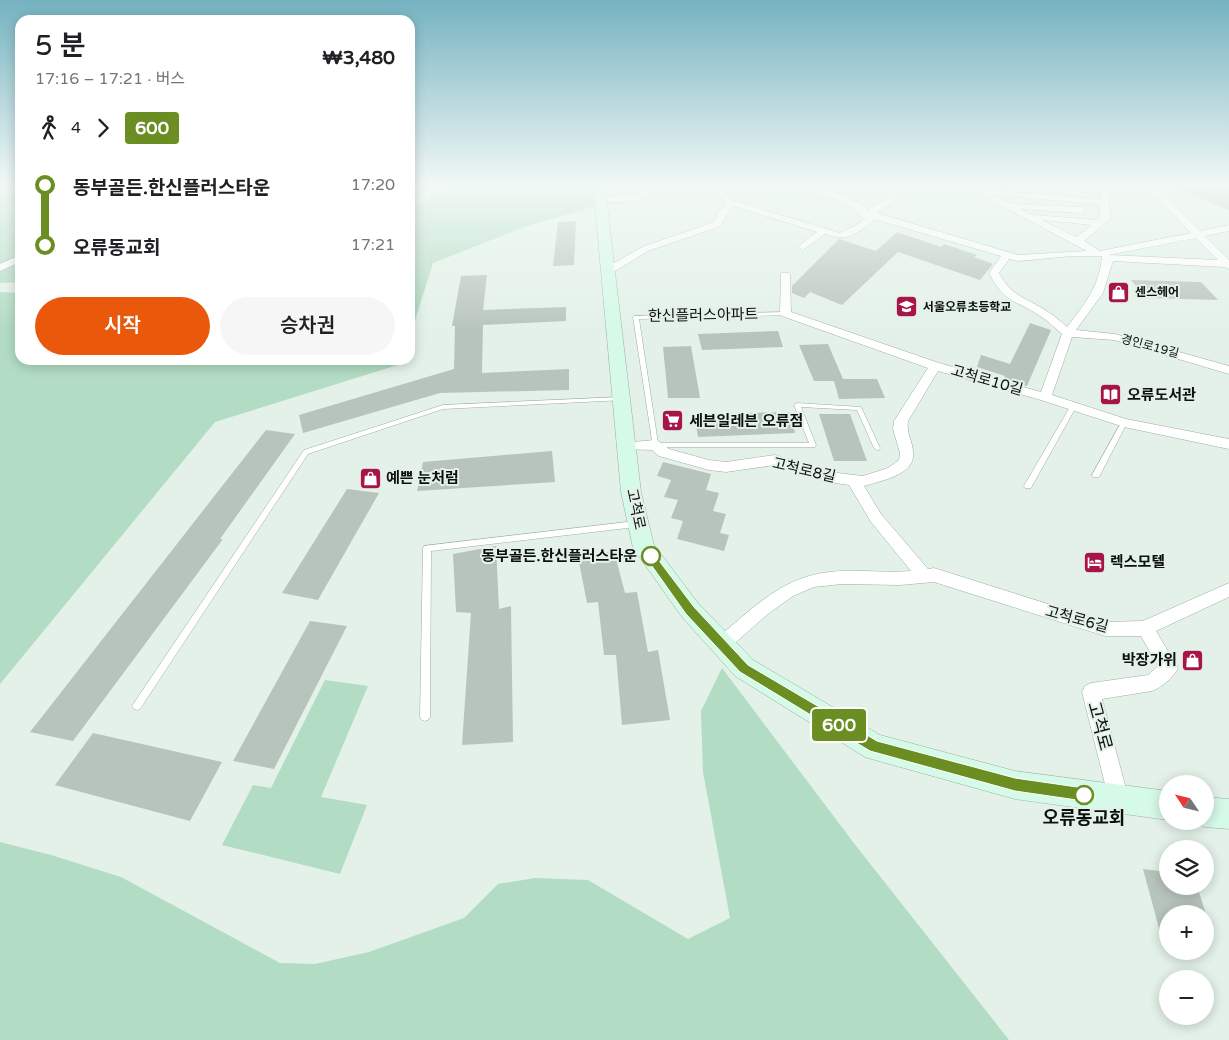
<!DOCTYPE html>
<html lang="ko">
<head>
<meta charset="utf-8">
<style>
	:root { --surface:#fff; --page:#f6f6f6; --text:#202124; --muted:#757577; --accent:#ea580c }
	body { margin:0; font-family:"Varela Round","Noto Sans KR",sans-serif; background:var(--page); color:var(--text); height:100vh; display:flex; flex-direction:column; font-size:19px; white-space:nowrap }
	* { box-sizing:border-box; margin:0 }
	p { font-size:16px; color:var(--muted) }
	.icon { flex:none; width:28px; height:28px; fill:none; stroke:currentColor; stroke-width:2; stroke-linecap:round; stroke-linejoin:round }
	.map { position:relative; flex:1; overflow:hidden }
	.drawer { position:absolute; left:15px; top:15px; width:400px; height:350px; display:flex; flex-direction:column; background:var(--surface); border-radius:15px; box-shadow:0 2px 12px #0003 }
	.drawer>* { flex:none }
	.badge { padding:0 10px; border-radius:4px; font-size:18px; line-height:32px }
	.needle { width:32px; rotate:305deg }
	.buttons { position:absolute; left:1159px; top:775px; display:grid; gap:10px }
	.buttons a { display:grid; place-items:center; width:55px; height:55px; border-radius:50%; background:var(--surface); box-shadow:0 2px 12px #0003; font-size:25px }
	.map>.badge { position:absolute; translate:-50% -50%; box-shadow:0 0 0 2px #fff }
	.legs { display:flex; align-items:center; gap:8px; height:55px; padding:0 20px; font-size:16px }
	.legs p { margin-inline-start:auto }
	.headline { display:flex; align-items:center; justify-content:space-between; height:85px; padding:0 20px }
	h1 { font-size:28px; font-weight:600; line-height:38px }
	.action { display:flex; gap:10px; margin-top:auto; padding:10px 20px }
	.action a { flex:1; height:58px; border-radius:30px; background:var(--accent); color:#fff; font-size:20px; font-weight:600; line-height:58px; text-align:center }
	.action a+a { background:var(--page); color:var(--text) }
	ul { padding:0 20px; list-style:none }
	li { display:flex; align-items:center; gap:18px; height:60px; font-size:19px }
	li i { display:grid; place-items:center; width:8px; height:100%; margin:0 6px; background:currentColor }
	li i::after { content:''; width:12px; height:12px; margin:-6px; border:4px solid; border-radius:50%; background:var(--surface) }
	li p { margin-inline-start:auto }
	li:first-child i { background:linear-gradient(#0000 50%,currentColor 0) }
	li:last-child i { background:linear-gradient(currentColor 50%,#0000 0) }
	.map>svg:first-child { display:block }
	.green { fill:#b2dcc3 }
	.building { fill:#b7c4bc }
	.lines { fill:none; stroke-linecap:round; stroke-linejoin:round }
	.service-casing { stroke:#9faca4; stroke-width:1 }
	.minor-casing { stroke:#9faca4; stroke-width:1 }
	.secondary-casing { stroke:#9faca4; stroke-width:1 }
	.service { fill:#fff; fill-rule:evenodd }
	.minor { fill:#fff; fill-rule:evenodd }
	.secondary { fill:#d5fae7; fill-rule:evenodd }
	.line-1 { fill:#6b8e23; stroke:#fff }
	.stop-1-dot { fill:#fff; stroke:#6b8e23; stroke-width:2.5 }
	.labels { text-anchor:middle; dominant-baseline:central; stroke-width:4; stroke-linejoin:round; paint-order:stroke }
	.far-poi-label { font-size:12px; font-weight:bold; fill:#0d110e; stroke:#e3f1e8; text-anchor:start }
	.far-street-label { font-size:12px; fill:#0d110e; stroke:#e3f1e8 }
	.street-label { font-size:15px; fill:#0d110e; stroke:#e3f1e8 }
	.poi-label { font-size:15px; font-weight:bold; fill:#0d110e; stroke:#e3f1e8; text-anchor:start }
	.stop-label { font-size:15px; font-weight:bold; fill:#0d110e; stroke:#e3f1e8; text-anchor:end }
	.near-street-label { font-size:18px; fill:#0d110e; stroke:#e3f1e8 }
	.near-stop-label { font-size:18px; font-weight:bold; fill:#0d110e; stroke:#e3f1e8 }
</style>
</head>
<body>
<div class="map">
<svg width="1229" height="1040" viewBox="0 0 1229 1040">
	<rect width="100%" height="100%" fill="#e3f1e8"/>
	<!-- green -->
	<path class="green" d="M0 186H20V254L0 264Z
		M451 186H602L601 205 527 226 433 263 410 336V209Z
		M20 257V282L0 283V266Z
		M0 292 20 293V360H403L401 364 215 422 0 684Z
		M722 668 853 842 1009 1040H0V842L51 855 121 877 280 963 315 964 369 952 464 918 498 884 535 878 588 880 688 939 730 918 703 772 701 711Z
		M325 680 368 686 321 797 367 805 340 874 222 845 253 785 271 788Z"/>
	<!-- building -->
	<path class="building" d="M1172 186H1229V210L1172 187Z
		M576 221 574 265 553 266 558 222Z
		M897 232 941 247 944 244 977 255 974 257 993 264 980 280 898 252 842 305 810 292 804 298 792 293V286L839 239 876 251Z
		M487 275 483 310 566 307V321L483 325 482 373 569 369V390L440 393 303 433 299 415 454 369 455 326H452L461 276Z
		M1131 280 1201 282 1218 300 1146 298Z
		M1030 323 1051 330 1027 386 1004 379 1005 376 977 367 981 355 1010 364Z
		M778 331 783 347 702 350 698 334Z
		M828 344 843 379H877L885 398 839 399 834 381H814L799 345Z
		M691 346 700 398H668L663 347Z
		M790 412 795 433 698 437 694 414Z
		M819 414H850L867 461H834Z
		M266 430 295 434 220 539H223L73 741 30 732Z
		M552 451 555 482 417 491 423 462Z
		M663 462 711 474 706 490 719 493 713 511 726 514 720 533 729 535 724 551 677 539 683 521 671 518 678 500 664 497 671 480 657 476Z
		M347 489 379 493 318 600 282 593Z
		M496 546 499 609 511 606 513 742 462 745 471 613 456 612 453 554Z
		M614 551 625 593 637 592 648 652 658 650 670 720 622 725 616 655H604L598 602 587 603 578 557Z
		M310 621 347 626 274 769 233 761Z
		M93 733 222 762 190 821 55 785Z
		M1143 869 1168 872V886H1197L1206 914H1168V943H1163Z"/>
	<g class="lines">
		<defs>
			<path id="service" d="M786 312 789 314 788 315 639 319 658 443H809L794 405 797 403 861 407 880 448 879 450H877L874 448 857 410 801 407 816 445 815 447H653L633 317 634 316Z
				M622 397 625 399 624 400 443 409 308 454 140 709 137 710 134 709 132 706 134 703 304 450 443 405Z
				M1073 405 1076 407 1031 488H1025L1024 486 1025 484 1070 407Z
				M1122 421H1126L1127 423 1099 477H1093L1092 475Z
				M636 521 639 522 640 524 639 526 636 527 431 551 430 717 428 720 425 721 422 720 420 717 423 548 424 546Z"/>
			<path id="minor" d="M419 186H432L446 193 442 196Z
				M655 186H667L636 201 601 203 597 200 601 197 632 196Z
				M711 186H720L735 201 840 233 857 225 864 219C844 190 796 194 764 189L760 186C788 186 849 187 868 211L870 208 889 197 895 186H903L896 201 877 213 1018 255 1087 251 964 186H975L983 190 1101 199V194L1086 186H1097L1104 189 1114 186H1127L1109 193 1110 219 1084 241 1100 251 1191 233 1146 186H1155L1200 231 1229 225V231L1205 236 1229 260V269L1224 267 1113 261 1103 293 1076 330 1115 334 1229 366V374L1114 340 1072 337 1052 395 1126 419 1229 439V449L1124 427 1041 400 938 371 908 421C906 432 912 440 913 451 917 475 880 481 864 486L881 514 928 569 934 568 1105 622 1143 621 1229 583V597L1156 631 1178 668C1173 678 1162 687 1152 691L1102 699 1129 800 1126 807 1119 810 1112 807 1109 800 1082 692 1085 686 1091 683 1148 675 1158 666 1141 636H1105L934 582 900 585 842 584 814 587 793 596 768 614 728 649 722 652 716 649 713 644 716 639C757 605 785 573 842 571 865 570 888 573 911 571L871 522 849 485 829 482 775 465 726 472 709 470 659 456 652 450 621 449 619 446 621 443 655 440 660 442 669 449 709 460 726 462 775 455 829 472 863 476 888 468 899 460 900 453 893 429 894 421 928 368 782 316 780 314 781 273H789L790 275 791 312 939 363 1041 392 1062 334C1055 328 1048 321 1040 316 1015 299 1005 304 989 273L1001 256 874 219 873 222C853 234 851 242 825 234L803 250 798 247 800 245 817 232 734 206 727 214 721 226 648 251 612 273H604L603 271 604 269 642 247 714 222 718 213 727 203ZM993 195 1100 204V218L1098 220 1032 215 1020 209 1081 213 1086 210 1081 207 1010 204ZM1042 220 1092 225 1078 236 1075 237ZM1196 238 1218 260 1108 255ZM1072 256H1102C1100 285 1085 304 1067 327 1061 322 1055 316 1048 312 1027 297 1013 299 999 273L1009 259 1018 261Z
				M20 255V262L0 271V264Z"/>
			<path id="secondary" d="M596 186H608L607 205 641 492 654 545 698 603 753 660 880 735 1015 771 1168 791V820L1015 799 875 760 865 757 735 676 682 617 633 548 621 492 595 205Z
				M1205 797 1229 799V829L1205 827 1195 822 1205 821Z"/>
		</defs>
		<!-- service casing -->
		<use href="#service" class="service-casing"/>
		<!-- minor casing -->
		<use href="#minor" class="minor-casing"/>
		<!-- secondary casing -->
		<use href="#secondary" class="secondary-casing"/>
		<!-- service -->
		<use href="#service" class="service"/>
		<!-- minor -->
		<use href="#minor" class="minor"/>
		<!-- secondary -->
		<use href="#secondary" class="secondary"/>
	</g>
	<!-- sky -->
	<linearGradient id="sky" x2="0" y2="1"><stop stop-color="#75b2c1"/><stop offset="0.56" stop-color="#f2f9f5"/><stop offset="1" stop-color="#f2f9f5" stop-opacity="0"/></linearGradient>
	<rect width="1229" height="332" fill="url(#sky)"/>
	<!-- line-1 -->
	<path class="line-1" d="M651 552 654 554 694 607 748 665 877 741 1015 778 1084 788 1089 790 1091 795 1089 799 1084 801 1015 791 870 751 740 672 686 614 647 559 646 556Z"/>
	<!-- icons -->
	<defs>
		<symbol id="shop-square" viewBox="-11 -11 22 22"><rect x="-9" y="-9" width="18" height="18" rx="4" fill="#a81348" stroke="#e3f1e8"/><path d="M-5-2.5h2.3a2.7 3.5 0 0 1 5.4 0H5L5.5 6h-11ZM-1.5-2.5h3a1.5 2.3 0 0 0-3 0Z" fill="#fff"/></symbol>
		<symbol id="school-square" viewBox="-11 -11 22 22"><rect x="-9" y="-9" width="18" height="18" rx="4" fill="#a81348" stroke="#e3f1e8"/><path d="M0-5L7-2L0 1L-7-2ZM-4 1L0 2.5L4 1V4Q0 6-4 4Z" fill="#fff"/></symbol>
		<symbol id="library-square" viewBox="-11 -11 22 22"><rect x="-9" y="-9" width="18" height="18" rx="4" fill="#a81348" stroke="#e3f1e8"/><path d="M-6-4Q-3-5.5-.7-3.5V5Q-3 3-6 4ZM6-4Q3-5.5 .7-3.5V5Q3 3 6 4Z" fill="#fff"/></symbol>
		<symbol id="supermarket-square" viewBox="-11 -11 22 22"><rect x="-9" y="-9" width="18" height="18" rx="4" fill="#a81348" stroke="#e3f1e8"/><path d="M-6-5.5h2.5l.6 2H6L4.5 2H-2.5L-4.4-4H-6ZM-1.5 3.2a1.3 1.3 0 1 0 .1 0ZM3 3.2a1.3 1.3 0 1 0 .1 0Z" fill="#fff"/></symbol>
		<symbol id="hotel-square" viewBox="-11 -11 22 22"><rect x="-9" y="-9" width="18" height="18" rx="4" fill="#a81348" stroke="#e3f1e8"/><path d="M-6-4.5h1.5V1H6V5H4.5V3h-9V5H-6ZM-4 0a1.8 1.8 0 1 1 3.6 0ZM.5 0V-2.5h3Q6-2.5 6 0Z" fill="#fff"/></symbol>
	</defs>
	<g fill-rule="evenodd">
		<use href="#shop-square" x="1106" y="280" width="25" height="25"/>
		<use href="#school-square" x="894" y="294" width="25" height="25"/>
		<use href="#library-square" x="1098" y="382" width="25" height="25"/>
		<use href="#supermarket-square" x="660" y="408" width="25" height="25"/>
		<use href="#shop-square" x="358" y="466" width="25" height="25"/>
		<use href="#hotel-square" x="1082" y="550" width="25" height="25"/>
		<use href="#shop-square" x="1180" y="648" width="25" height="25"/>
	</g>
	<!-- markers -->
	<g class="stop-1-dot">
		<circle cx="651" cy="556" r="9"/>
		<circle cx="1084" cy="795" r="9"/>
	</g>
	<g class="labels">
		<!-- far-poi labels -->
		<g class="far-poi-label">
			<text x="1135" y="292">센스헤어</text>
			<text x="923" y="307">서울오류초등학교</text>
		</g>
		<!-- far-street labels -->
		<g class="far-street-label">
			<text transform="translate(1150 346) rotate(15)">경인로19길</text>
		</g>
		<!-- street labels -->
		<g class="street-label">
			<text transform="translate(703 315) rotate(-1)">한신플러스아파트</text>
			<text transform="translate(987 380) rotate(16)">고척로10길</text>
			<text transform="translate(804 470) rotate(13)">고척로8길</text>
			<text transform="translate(636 509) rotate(78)">고척로</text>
			<text transform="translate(1077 619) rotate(15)">고척로6길</text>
		</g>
		<!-- poi labels -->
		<g class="poi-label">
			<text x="1127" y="395">오류도서관</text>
			<text x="689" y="421">세븐일레븐 오류점</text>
			<text x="386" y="478">예쁜 눈처럼</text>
			<text x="1110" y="562">렉스모텔</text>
			<text x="1177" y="660" text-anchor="end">박장가위</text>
		</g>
		<!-- stop labels -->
		<g class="stop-label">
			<text x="637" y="556">동부골든.한신플러스타운</text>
		</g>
		<!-- near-street labels -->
		<g class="near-street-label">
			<text transform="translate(1100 726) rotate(75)">고척로</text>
		</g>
		<!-- near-stop labels -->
		<g class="near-stop-label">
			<text x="1084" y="818">오류동교회</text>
		</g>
	</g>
</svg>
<div class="buttons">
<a><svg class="needle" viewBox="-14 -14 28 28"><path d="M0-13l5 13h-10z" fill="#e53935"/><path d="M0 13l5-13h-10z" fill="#757577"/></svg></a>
<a><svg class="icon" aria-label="layers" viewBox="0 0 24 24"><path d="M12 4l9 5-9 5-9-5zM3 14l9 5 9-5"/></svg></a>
<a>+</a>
<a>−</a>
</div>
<b class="badge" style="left:839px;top:725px;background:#6b8e23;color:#fff">600</b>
<section class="drawer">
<div class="headline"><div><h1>5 분</h1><p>17:16 – 17:21 · 버스</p></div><b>₩3,480</b></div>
<div class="legs"><svg class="icon" aria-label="walk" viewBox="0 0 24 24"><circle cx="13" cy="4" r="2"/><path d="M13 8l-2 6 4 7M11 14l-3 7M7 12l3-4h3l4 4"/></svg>4<svg class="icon" aria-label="forward" viewBox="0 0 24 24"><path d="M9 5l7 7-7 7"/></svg><b class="badge" style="background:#6b8e23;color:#fff">600</b></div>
<ul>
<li><i style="color:#6b8e23"></i><b>동부골든.한신플러스타운</b><p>17:20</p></li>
<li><i style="color:#6b8e23"></i><b>오류동교회</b><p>17:21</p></li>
</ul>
<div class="action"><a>시작</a><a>승차권</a></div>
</section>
</div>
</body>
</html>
